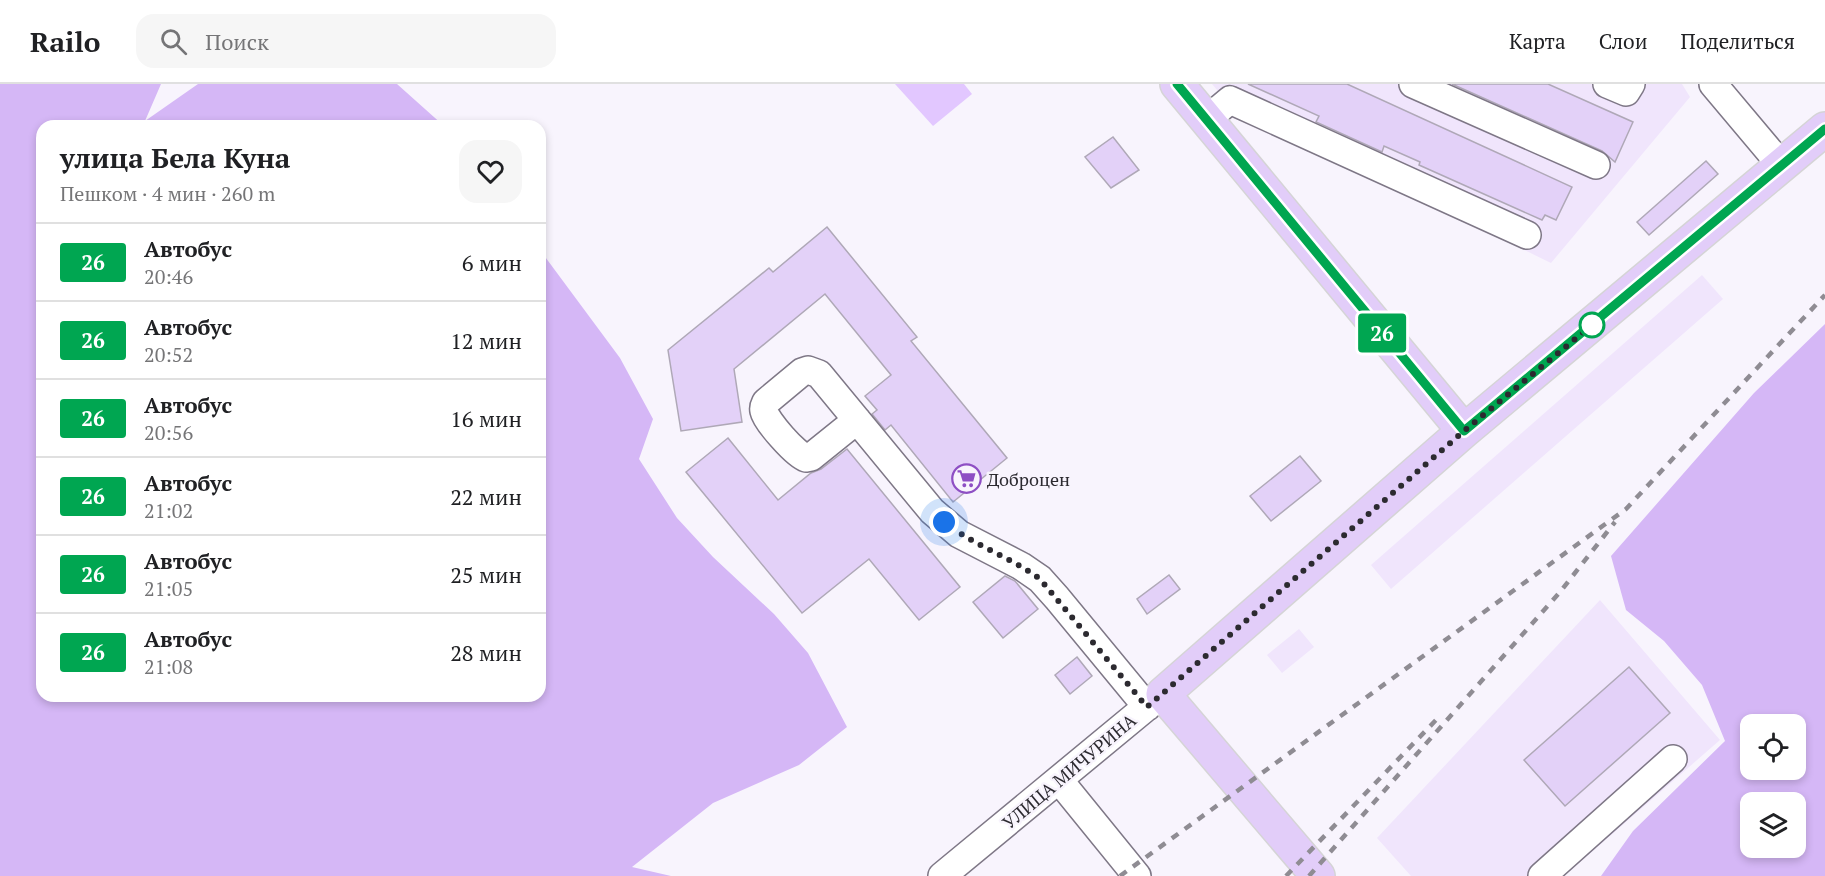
<!DOCTYPE html>
<html lang="ru">
<head>
<meta charset="utf-8">
<style>
	:root { --surface:#fff; --page:#f6f6f6; --text:#202124; --muted:#757577; --line:#e0e0e0 }
	body { margin:0; font-family:"PT Serif",serif; background:var(--page); color:var(--text); height:100vh; display:flex; flex-direction:column; font-size:22px; white-space:nowrap }
	* { box-sizing:border-box; margin:0 }
	p { font-size:20px; color:var(--muted) }
	.icon { flex:none; width:33px; height:33px; fill:none; stroke:currentColor; stroke-width:2; stroke-linecap:round; stroke-linejoin:round }
	.map { position:relative; flex:1; overflow:hidden }
	.drawer { position:absolute; left:36px; top:36px; width:510px; height:582px; display:flex; flex-direction:column; background:var(--surface); border-radius:18px; box-shadow:0 3px 9px #0003 }
	.drawer>* { flex:none }
	.badge { padding:0 12px; border-radius:4px; font-size:21px; line-height:39px }
	.buttons { position:absolute; left:1740px; top:630px; display:grid; gap:12px }
	.buttons a { display:grid; place-items:center; width:66px; height:66px; border-radius:12px; background:var(--surface); box-shadow:0 3px 9px #0003; font-size:30px }
	.you { position:absolute; width:30px; height:30px; margin:-15px; border:4px solid #fff; border-radius:50%; background:#1a73e8; box-shadow:0 0 0 9px #1a73e833 }
	.map>.badge { position:absolute; translate:-50% -50%; box-shadow:0 0 0 3px #fff }
	.round { display:grid; place-items:center; flex:none; width:63px; height:63px; border-radius:18px; background:var(--page) }
	.head { display:flex; align-items:center; justify-content:space-between; height:102px; padding:0 24px }
	h1 { font-size:28px; font-weight:700; line-height:45px }
	ul { padding:0; list-style:none }
	li { display:flex; align-items:center; gap:18px; height:78px; padding:0 24px; border-top:2px solid var(--line) }
	li div { flex:1 }
	li b { display:block; font-size:22px }
	li em { font-style:normal }
	li .badge { min-width:66px; font-weight:700; text-align:center }
	header { display:flex; align-items:center; gap:36px; box-sizing:border-box; height:84px; padding:0 30px; background:var(--surface); border-bottom:2px solid var(--line) }
	header strong { font-size:28px }
	nav { display:flex; gap:33px; margin-inline-start:auto; font-size:21px }
	.search { width:420px; height:54px; background:var(--page); display:flex; align-items:center; gap:15px; box-sizing:border-box; padding:0 21px; border-radius:18px; color:var(--muted); font-size:22px }
	.map>svg:first-child { display:block }
	.built { fill:#f0e5fc }
	.green { fill:#e2c7ff }
	.forest { fill:#d5b7f6; fill-rule:evenodd }
	.building { fill:#e3d1f8; stroke:#afa8b7; stroke-width:1.5 }
	.lines { fill:none; stroke-linecap:round; stroke-linejoin:round }
	.minor-casing { stroke:#7e7786; stroke-width:30 }
	.major-casing { stroke:#d5d4d6; stroke-width:36 }
	.minor { stroke:#fff; stroke-width:27 }
	.major { stroke:#e2cdf9; stroke-width:33 }
	.rail { stroke:#8f8c93; stroke-width:4.5; stroke-dasharray:8 8; stroke-linecap:butt }
	.line-casing { stroke:#fff; stroke-width:14 }
	.line { stroke:#00a651; stroke-width:9 }
	.walk { stroke:#2c2a30; stroke-width:6; stroke-dasharray:0 10.8 }
	.stop-dot { fill:#fff; stroke:#00a651; stroke-width:3 }
	.labels { text-anchor:middle; dominant-baseline:central; stroke-width:5; stroke-linejoin:round; paint-order:stroke }
	.poi-label { font-size:18px; fill:#2c2a30; stroke:#f8f4fd; text-anchor:start }
	.street-label { font-size:18px; fill:#2c2a30; stroke:#f8f4fd }
</style>
</head>
<body>
<header>
<strong>Railo</strong>
<div class="search"><svg class="icon" aria-label="search" viewBox="0 0 24 24"><circle cx="10" cy="10" r="6"/><path d="M15 15l6 6"/></svg>Поиск</div>
<nav><a>Карта</a><a>Слои</a><a>Поделиться</a></nav>
</header>
<div class="map">
<svg width="1825" height="792" viewBox="0 0 1825 792">
	<rect width="100%" height="100%" fill="#f8f4fd"/>
	<!-- built -->
	<path class="built" d="M1212 0H1682L1690 13 1551 179 1251 33 1243 37Z
		M1702 191 1723 215 1391 505 1371 481Z
		M1600 516 1720 656 1564 792H1411L1377 754Z
		M1299 545 1314 563 1282 589 1267 571Z"/>
	<!-- green -->
	<path class="green" d="M895 0H964L972 10 933 42Z"/>
	<!-- forest -->
	<path class="forest" d="M0 0H161L145 37 198 0H397L444 42H42V612H540V166L620 274 653 335 639 375 677 434 713 473 774 530 808 569 847 643 799 681 713 719 632 783 671 792H0Z
		M1825 240V792H1601L1633 747 1725 657 1702 601 1664 557 1626 526 1611 472 1754 309ZM1750 640H1796V686H1750ZM1750 718H1796V764H1750Z"/>
	<!-- building -->
	<path class="building" d="M1248 0H1347L1572 103 1556 136 1545 131 1542 136 1419 81 1420 78 1384 62 1382 68 1316 38 1319 32Z
		M1452 0H1548L1633 38 1615 78 1602 67Z
		M1113 53 1139 86 1111 104 1085 73Z
		M1706 77 1718 90 1649 151 1637 138Z
		M827 143 917 253 911 257 1007 374 953 418 891 341 885 346 872 330 877 326 865 312 891 291 825 210 734 285 742 338 681 347 668 266 769 184 773 188Z
		M728 354 778 416 811 389 821 385 847 365 960 503 919 536 869 475 802 529 686 388Z
		M1300 372 1321 397 1271 437 1250 412Z
		M1169 491 1180 505 1147 530 1137 515Z
		M1005 492 1015 497 1038 525 1003 554 973 518Z
		M1077 573 1092 592 1070 610 1055 591Z
		M1629 583 1670 629 1565 722 1524 676Z"/>
	<g class="lines">
		<defs>
			<path id="minor" d="M1413 0 1596 81
				M1607 0 1626 8 1631 0
				M1713 0 1782 82
				M1206 36 1230 16 1527 151
				M857 336 811 373 806 374C796 371 766 337 764 327 763 323 764 322 766 318L802 288 808 286 819 290 932 427 959 450 1021 482 1040 495 1057 514 1147 623
				M1059 696 1137 792
				M942 792 1161 611
				M1542 792 1673 675"/>
			<path id="major" d="M1177 0 1464 347
				M1318 792 1163 610 1464 347 1825 45"/>
		</defs>
		<!-- minor casing -->
		<use href="#minor" class="minor-casing"/>
		<!-- major casing -->
		<use href="#major" class="major-casing"/>
		<!-- minor -->
		<use href="#minor" class="minor"/>
		<!-- major -->
		<use href="#major" class="major"/>
		<!-- rail -->
		<path class="rail" d="M1120 792 1626 425 1825 211
			M1286 792 1436 636
			M1309 792 1560 508 1615 438"/>
	</g>
	<g class="lines">
		<defs>
			<path id="line" d="M1177 0 1464 347 1825 45"/>
		</defs>
		<!-- line casing -->
		<use href="#line" class="line-casing"/>
		<!-- line -->
		<use href="#line" class="line"/>
		<!-- walk -->
		<path class="walk" d="M944 438C973 461 1010 473 1040 495L1147 623 1464 347 1592 241"/>
	</g>
	<!-- icons -->
	<defs>
		<symbol id="supermarket-ring" viewBox="-11 -11 22 22"><circle r="9.5" fill="#f8f4fd" stroke="#8e4fc4" stroke-width="1.5"/><path d="M-6-5.5h2.5l.6 2H6L4.5 2H-2.5L-4.4-4H-6ZM-1.5 3.2a1.3 1.3 0 1 0 .1 0ZM3 3.2a1.3 1.3 0 1 0 .1 0Z" fill="#8e4fc4"/></symbol>
	</defs>
	<g fill-rule="evenodd">
		<use href="#supermarket-ring" x="950" y="378" width="33" height="33"/>
	</g>
	<!-- markers -->
	<circle class="stop-dot" cx="1592" cy="241" r="12"/>
	<g class="labels">
		<!-- poi labels -->
		<g class="poi-label">
			<text x="987" y="395">Доброцен</text>
		</g>
		<!-- street labels -->
		<g class="street-label">
			<text transform="translate(1069 687) rotate(-40)">УЛИЦА МИЧУРИНА</text>
		</g>
	</g>
</svg>
<div class="buttons">
<a><svg class="icon" aria-label="locate" viewBox="0 0 24 24"><circle cx="12" cy="12" r="6"/><path d="M12 2v4M12 18v4M2 12h4M18 12h4"/></svg></a>
<a><svg class="icon" aria-label="layers" viewBox="0 0 24 24"><path d="M12 4l9 5-9 5-9-5zM3 14l9 5 9-5"/></svg></a>
</div>
<div class="you" style="left:944px;top:438px"></div>
<b class="badge" style="left:1382px;top:249px;background:#00a651;color:#fff">26</b>
<section class="drawer">
<div class="head"><div><h1>улица Бела Куна</h1><p>Пешком · 4 мин · 260 m</p></div><a class="round"><svg class="icon" aria-label="heart" viewBox="0 0 24 24"><path d="M12 20l-8-8c-3-5 5-10 8-4 3-6 11-1 8 4z"/></svg></a></div>
<ul>
<li><span class="badge" style="background:#00a651;color:#fff">26</span><div><b>Автобус</b><p>20:46</p></div><em>6 мин</em></li>
<li><span class="badge" style="background:#00a651;color:#fff">26</span><div><b>Автобус</b><p>20:52</p></div><em>12 мин</em></li>
<li><span class="badge" style="background:#00a651;color:#fff">26</span><div><b>Автобус</b><p>20:56</p></div><em>16 мин</em></li>
<li><span class="badge" style="background:#00a651;color:#fff">26</span><div><b>Автобус</b><p>21:02</p></div><em>22 мин</em></li>
<li><span class="badge" style="background:#00a651;color:#fff">26</span><div><b>Автобус</b><p>21:05</p></div><em>25 мин</em></li>
<li><span class="badge" style="background:#00a651;color:#fff">26</span><div><b>Автобус</b><p>21:08</p></div><em>28 мин</em></li>
</ul>
</section>
</div>
</body>
</html>
